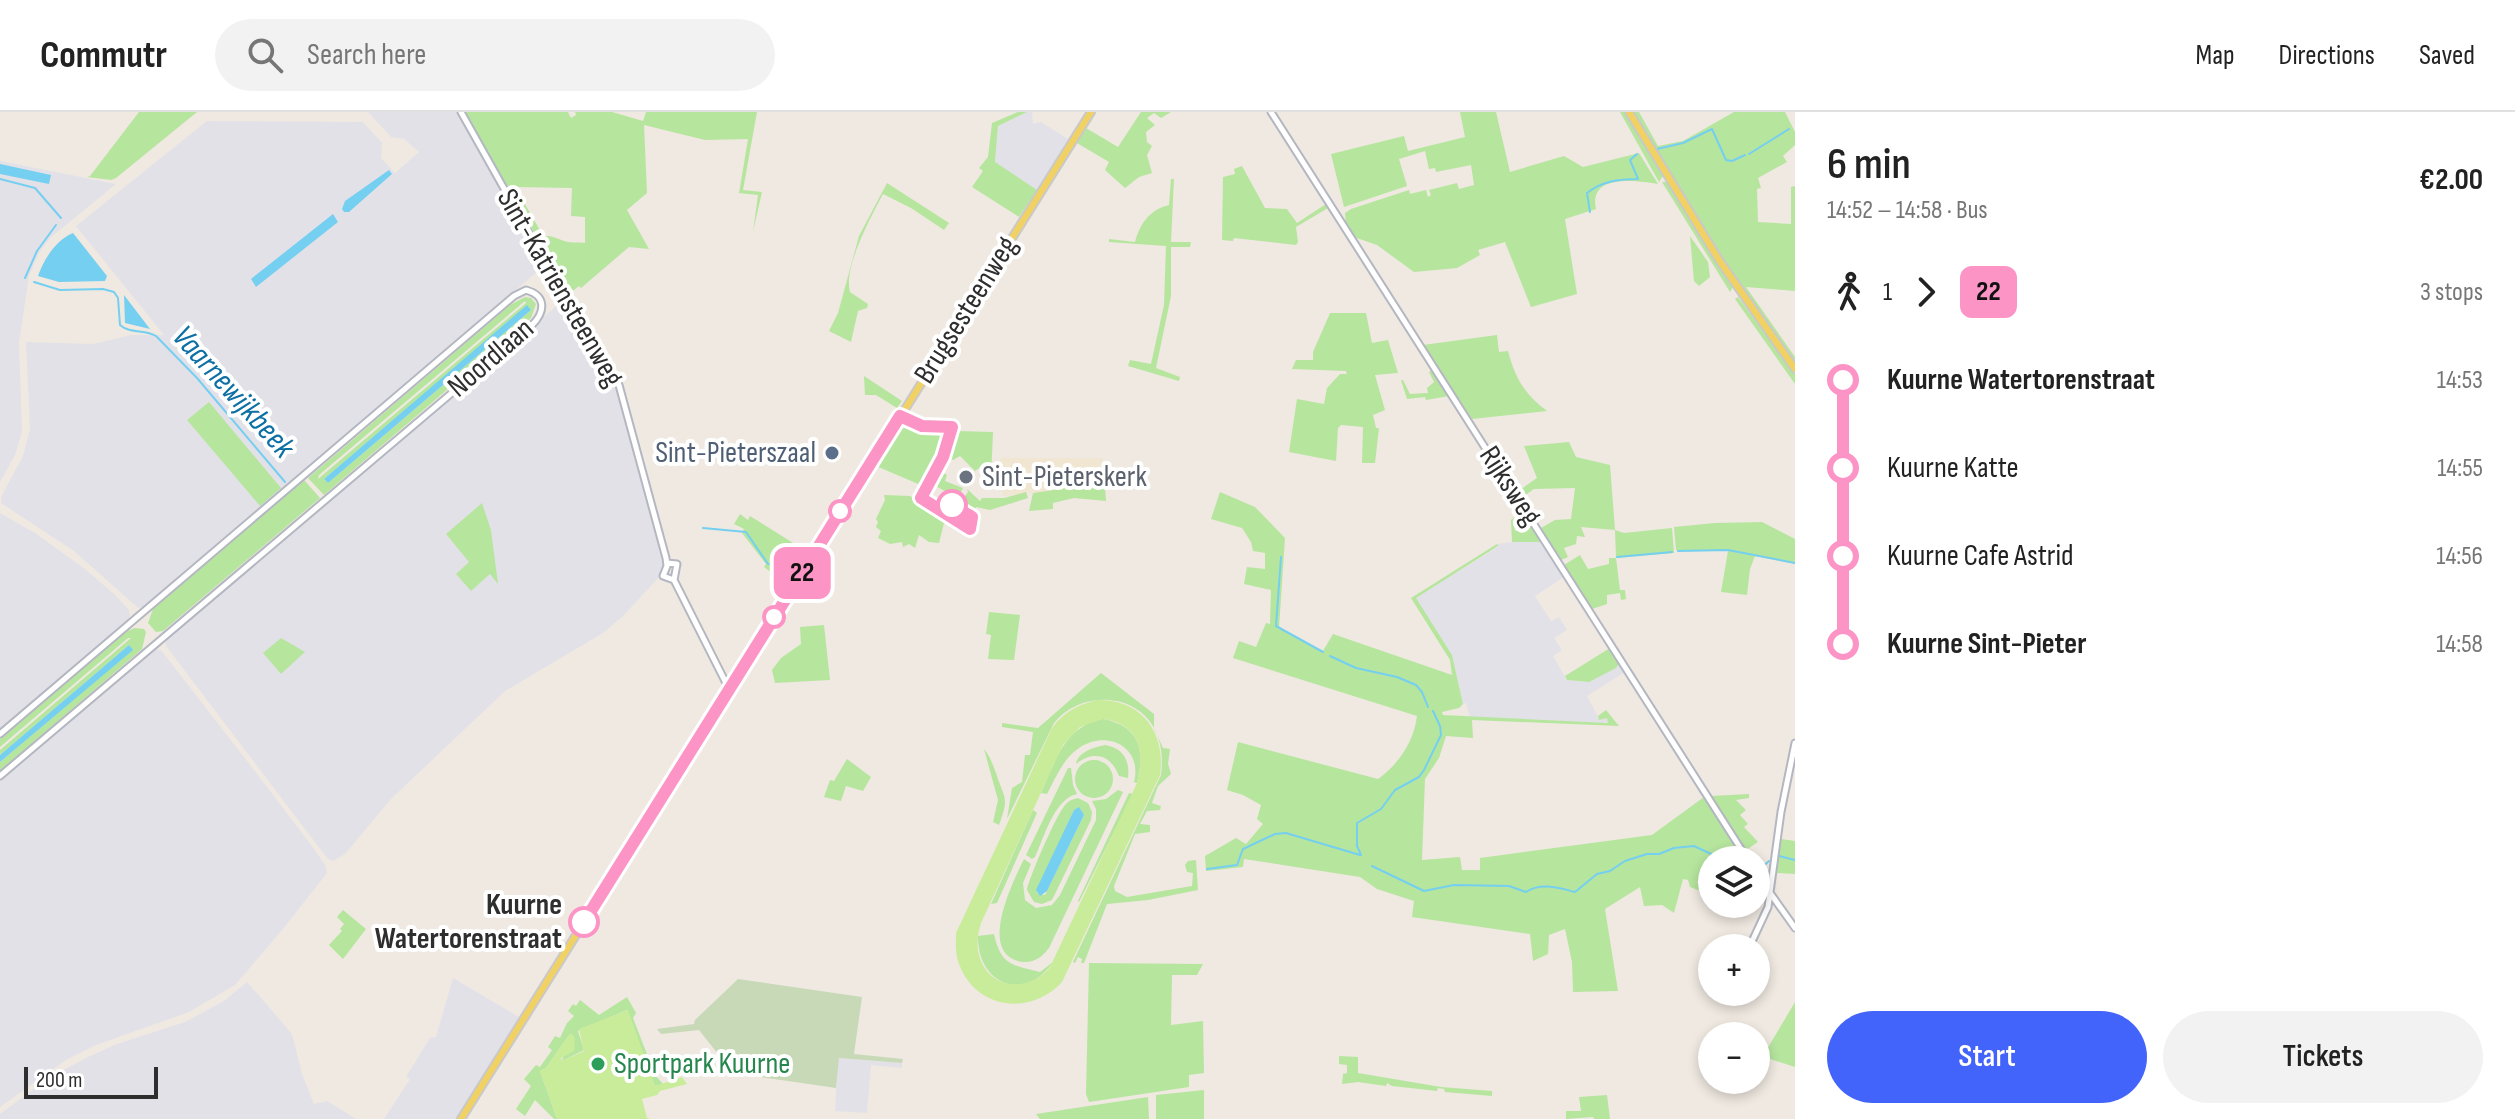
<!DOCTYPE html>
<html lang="en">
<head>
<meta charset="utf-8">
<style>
	:root { --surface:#fff; --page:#f2f2f2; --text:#222; --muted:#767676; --line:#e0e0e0; --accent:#4264fb }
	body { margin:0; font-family:"Sofia Sans Condensed",sans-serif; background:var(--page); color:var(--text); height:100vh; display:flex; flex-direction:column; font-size:30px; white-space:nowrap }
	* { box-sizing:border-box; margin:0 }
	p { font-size:26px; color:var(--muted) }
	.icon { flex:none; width:44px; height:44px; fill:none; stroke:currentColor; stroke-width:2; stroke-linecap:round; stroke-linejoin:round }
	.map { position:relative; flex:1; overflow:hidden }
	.drawer { display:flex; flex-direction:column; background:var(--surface); width:720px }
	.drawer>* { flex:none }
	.badge { padding:0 16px; border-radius:12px; font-size:28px; line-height:52px }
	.fabs { position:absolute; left:1698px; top:734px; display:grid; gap:16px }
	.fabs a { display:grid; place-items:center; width:72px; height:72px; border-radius:50%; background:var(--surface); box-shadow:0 4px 12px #0003; font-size:40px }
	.scale { position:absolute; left:24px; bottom:20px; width:134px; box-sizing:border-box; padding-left:8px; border:4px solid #2e2e2e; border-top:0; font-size:22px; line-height:28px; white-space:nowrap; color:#2e2e2e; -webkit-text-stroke:6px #fff; paint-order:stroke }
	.map>.badge { position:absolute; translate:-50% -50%; box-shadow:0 0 0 4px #fff }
	.legs { display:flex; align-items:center; gap:12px; height:88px; padding:0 32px; font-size:26px }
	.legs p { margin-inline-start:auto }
	.head { display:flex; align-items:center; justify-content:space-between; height:136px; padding:0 32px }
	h1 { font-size:44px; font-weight:600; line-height:60px }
	.primary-button { display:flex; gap:16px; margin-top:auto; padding:16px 32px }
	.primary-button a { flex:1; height:92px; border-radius:48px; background:var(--accent); color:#fff; font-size:32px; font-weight:600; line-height:92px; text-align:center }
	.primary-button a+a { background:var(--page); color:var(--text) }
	ul { padding:0 32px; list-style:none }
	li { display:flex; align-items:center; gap:28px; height:88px; font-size:30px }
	li i { display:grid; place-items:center; width:12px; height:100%; margin:0 10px; background:currentColor }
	li i::after { content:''; width:20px; height:20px; margin:-10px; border:6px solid; border-radius:50%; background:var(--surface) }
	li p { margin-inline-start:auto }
	li:first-child i { background:linear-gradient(#0000 50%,currentColor 0) }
	li:last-child i { background:linear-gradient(currentColor 50%,#0000 0) }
	header { display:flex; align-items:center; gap:48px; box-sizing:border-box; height:112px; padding:0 40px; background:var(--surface); border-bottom:2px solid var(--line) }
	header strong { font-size:38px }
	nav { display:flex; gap:44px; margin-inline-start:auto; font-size:28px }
	.search { width:560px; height:72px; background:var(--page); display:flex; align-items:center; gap:20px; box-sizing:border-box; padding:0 28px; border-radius:44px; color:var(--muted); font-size:30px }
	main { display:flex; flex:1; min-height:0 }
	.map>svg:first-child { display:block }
	.industrial { fill:#e3e1e8 }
	.education { fill:#f0e6d1 }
	.green { fill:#b6e59e; fill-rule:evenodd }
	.cemetery { fill:#c8d9b8 }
	.pitch { fill:#c9ec9a; fill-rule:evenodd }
	.water { fill:#75cff0 }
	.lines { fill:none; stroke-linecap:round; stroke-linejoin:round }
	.stream { stroke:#75cff0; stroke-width:2 }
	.secondary-casing { stroke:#b4b7c1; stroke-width:9 }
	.primary-casing { stroke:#c9c9c9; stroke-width:10 }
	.secondary { stroke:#fff; stroke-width:5 }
	.primary { stroke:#f2d163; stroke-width:6 }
	.line-1-casing { stroke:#fff; stroke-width:18 }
	.line-1 { stroke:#fc95c5; stroke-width:12 }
	.service-dot { fill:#5c6f8a; stroke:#fff; stroke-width:3 }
	.worship-dot { fill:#6b7280; stroke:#fff; stroke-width:3 }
	.stop-1-dot { fill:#fff; stroke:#fc95c5; stroke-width:4 }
	.leisure-dot { fill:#2e9e5b; stroke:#fff; stroke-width:3 }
	.labels { text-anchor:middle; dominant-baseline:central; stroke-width:8; stroke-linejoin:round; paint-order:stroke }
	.street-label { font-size:30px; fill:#2e2e2e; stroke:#fff }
	.service-label { font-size:30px; fill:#4e5e75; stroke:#fff; text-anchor:end }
	.worship-label { font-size:30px; fill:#5b616d; stroke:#fff; text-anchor:start }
	.stop-label { font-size:30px; font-weight:bold; fill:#2e2e2e; stroke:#fff; text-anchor:end }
	.leisure-label { font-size:30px; fill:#27864d; stroke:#fff; text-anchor:start }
	.water-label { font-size:32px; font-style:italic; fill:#0d6fa3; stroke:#fff }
</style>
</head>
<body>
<header>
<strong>Commutr</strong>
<div class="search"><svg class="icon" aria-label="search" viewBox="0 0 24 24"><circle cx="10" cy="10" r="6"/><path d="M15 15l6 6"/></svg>Search here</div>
<nav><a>Map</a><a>Directions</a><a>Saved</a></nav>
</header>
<main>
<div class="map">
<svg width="1795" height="1007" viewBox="0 0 1795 1007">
	<rect width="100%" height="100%" fill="#efe9e1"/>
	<!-- industrial -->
	<path class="industrial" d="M368 0H457L544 154 181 465 141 496 137 495 74 439 1 391 2 383 23 344 30 317 26 230 93 232 131 223H164L76 114 207 9 363 10 382 31 381 46 395 61 419 40 404 27 391 25Z
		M1027 0H1032L1033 12 1041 10 1068 27 1037 78 995 51 998 14Z
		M0 49 116 72 50 126 39 141 29 164 19 230 22 320 15 343 0 370Z
		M559 192 569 196 620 282 663 448 661 463 622 505 603 521 505 579 391 687 345 742 333 749 327 746 166 534V527Z
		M0 401 35 421 85 457 114 482 129 498 130 504 128 509 0 619Z
		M1512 430H1542L1564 465 1535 484 1551 509 1559 505 1567 518 1554 526 1562 538 1553 544 1567 568 1589 570 1620 550 1625 560 1587 584 1599 607 1608 605V611L1470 605 1466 591 1463 592 1452 543 1415 486 1498 435 1497 432Z
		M153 537 161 538 264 671 314 737 325 753 327 761 283 817 235 873 189 900 96 933 66 948 0 995V667Z
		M453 866 519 905 456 1007H384L410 967 406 965 430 926 436 925Z
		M247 870 292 922 302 962 314 992 327 989 356 1007H0V1002L12 993 52 964 88 945 117 932 185 910 224 889Z
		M838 946 902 951V956L871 953 867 1001 835 999Z"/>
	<!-- education -->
	<path class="education" d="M1000 346H1103L1098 376 1055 375V378L1003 384Z"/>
	<!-- green -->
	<path class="green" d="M139 0H197L116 66 111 68 87 65 90 64Z
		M465 0H568L571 6 576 3 575 0H612L643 9 646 0H757L743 78 762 80 753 120 758 83 739 81 748 27 705 28 644 13 647 81 627 98 649 137 629 135 581 176 579 174 569 182 537 126C548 122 553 125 564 129 569 131 579 130 585 131V105L571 104 572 76 515 75 541 120 535 122Z
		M1018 0H1027L998 14 995 50 1037 78 1019 105 972 75 983 59 979 56 988 45 992 11Z
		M1141 0H1171L1161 6 1154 1 1147 6 1155 13 1146 20 1147 30 1152 34 1147 43 1152 61 1139 65 1125 76 1105 58 1109 50 1077 31 1086 16 1118 35Z
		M1460 0H1496L1510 60 1564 44 1583 55 1639 41 1658 72C1638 69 1588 61 1596 97L1565 107 1577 182 1531 195 1505 130 1478 138 1480 143 1457 156 1414 160 1377 133 1354 125 1346 113 1345 101 1351 97 1409 78 1410 82 1426 78 1428 85 1431 83 1429 78 1457 71 1459 77 1474 73 1471 53 1436 60 1435 56 1429 57 1425 39 1399 47 1407 74 1344 95 1331 42 1404 24 1408 39 1465 25Z
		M1620 0H1626L1663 64 1659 70Z
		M1632 0H1639L1658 34 1683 29 1734 0H1785L1795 20V33L1783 44 1787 50 1758 66 1761 76 1757 77 1758 110 1791 112V75L1795 74V179L1746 175 1795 245V254L1709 128Z
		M1242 54 1265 96 1287 97 1297 111 1326 92 1328 96 1296 115 1298 130 1296 133 1234 126 1233 129 1222 128 1223 65 1235 62 1234 57Z
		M1171 67H1174L1171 130H1191L1190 135H1171V184L1156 256 1180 265 1179 269 1128 254 1130 248 1151 252 1164 193 1166 134 1109 130V127L1135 130C1140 112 1149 98 1169 93Z
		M1662 70H1667L1733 175 1730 180Z
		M887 71 949 111 944 118 911 96 883 82C871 105 843 155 850 180L868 192 867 196 858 199 851 230 829 219 838 201 859 124Z
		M1690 124 1708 150 1710 165 1699 174 1694 169Z
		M525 185 531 186 536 192 531 206 324 383 308 366 510 193ZM525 189 526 191 318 367 319 363ZM527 194 531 198 328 371 324 367Z
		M1738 185 1795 262V272L1735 187Z
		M1330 201H1366L1372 231 1388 228 1398 261 1375 263 1385 298 1373 303 1376 316H1379L1375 351H1362L1363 315 1341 313 1338 316 1336 349 1289 340 1297 287 1324 292 1327 276 1340 262H1347L1346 259 1292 257 1296 248H1313V240Z
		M1497 223 1499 240 1508 239C1515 266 1525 283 1547 299L1472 307 1423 233Z
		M1433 257 1449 284 1426 288 1425 285 1407 287 1401 268H1403L1410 282 1428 281 1427 276 1434 270 1429 260Z
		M864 264 902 289 897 296 876 283H865Z
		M209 290 281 376 260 394 187 308Z
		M909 314 940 318 945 323 940 343 923 374 876 354 899 318Z
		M956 319 993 320 991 367 980 363 986 358 982 354 975 359 960 344 953 348 945 345Z
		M1569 330 1576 345 1610 353 1615 418 1624 421 1672 416 1674 441 1616 446 1620 478H1625L1626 487 1621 488 1620 481 1607 483V492L1592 497 1564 453 1580 443 1588 457 1609 452V446H1616L1615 418 1581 415 1585 425 1577 424 1576 432 1564 436 1568 445 1561 448 1541 416 1555 408 1571 407 1575 376 1534 377 1521 386 1517 380 1537 366 1524 334Z
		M940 359 947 363 945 369 963 376 959 384 963 387 968 380 967 377 980 389 982 386H1004L1026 380 1028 386 990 398 976 395 975 397 931 371Z
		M304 368 320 386 163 519 156 520 148 511 153 497Z
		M1055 375H1105L1106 389 1074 386 1053 391V397L1029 399 1033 381 1054 378Z
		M1220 380 1255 395 1285 426 1279 516 1323 539 1333 522 1452 563 1450 548 1411 486 1497 432 1498 434 1416 486 1452 543 1463 592 1459 596 1442 600 1443 603 1608 611 1607 606 1599 608 1598 604 1606 598 1619 614 1472 608 1473 626 1446 624 1439 646 1425 667 1422 748 1460 745 1462 758H1480V746L1652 723 1704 685 1744 748H1712V773L1700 766 1697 770 1705 781 1690 775 1688 768 1683 767 1674 801 1662 793 1644 794 1640 775 1605 797 1618 879 1573 880 1572 850 1565 817 1549 823 1548 842 1533 849 1530 822 1412 805 1414 789 1377 777 1360 765 1244 747 1243 755 1206 759 1205 744 1236 726 1246 732 1263 712 1257 707 1261 693 1243 683 1227 678 1238 630 1378 667C1399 652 1414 629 1417 604L1233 546 1239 529 1256 535 1266 511 1270 512 1271 478 1244 472 1247 455 1265 457V441L1253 439 1251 430 1242 416 1211 407Z
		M884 383 910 384 945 407 939 431 929 430 919 423 915 436 909 432 903 435 902 430 890 432 878 426 881 419 876 415 878 410 876 407 885 388Z
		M482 391 491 418 498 472 490 462 471 479 456 462 469 450 446 422Z
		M1522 399 1523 401 1514 411 1515 419 1522 418 1530 412 1542 430H1512L1511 408Z
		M740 402 748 408 750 404 809 441 794 464 791 461 793 456 780 448 772 461 764 455 766 452 742 421 744 417 734 412Z
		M1762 410 1795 427V452L1755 444 1750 457 1747 483 1721 480 1728 439 1676 438 1674 415 1715 411Z
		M989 500 1020 503 1014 548 988 547 991 523 986 522Z
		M824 513 830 568 775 571 772 558 781 546 801 532 800 515Z
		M135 516 144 517 146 520 142 537 0 659V650L132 538 129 533 0 643V638L131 526H128L0 635V627L127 519Z
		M281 526 305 540 281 562 263 541Z
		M1610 536 1620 550 1616 556 1589 570 1567 568 1565 564Z
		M1101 561 1154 602V616L1163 636 1170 637 1168 652 1171 662 1158 674 1152 691 1161 694 1160 698 1147 699 1140 712 1150 713V720L1135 722 1114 774 1115 779 1127 785 1192 774 1193 761 1187 760 1185 753 1188 749 1196 748 1198 778 1148 788 1107 792 1084 851H1081L1082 847 1078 845 1075 851 1073 850 1161 663C1163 646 1162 630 1153 614 1132 579 1078 580 1054 611L1007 707 1012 676 1022 670 1025 643H1030L1033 620 1002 615V611L1038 616Z
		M1103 607C1140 614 1145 638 1137 671L1134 670C1143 635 1107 617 1079 636 1063 647 1056 665 1047 682L1041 681C1055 649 1065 614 1103 607Z
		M1105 633C1123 636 1130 648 1128 666L1119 664C1111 643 1094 638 1076 652 1078 640 1094 635 1105 633Z
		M984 637C991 646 992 651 996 661 1004 687 1010 684 999 713L993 710 998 688Z
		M847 647 871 665 863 679 846 674 841 689 824 685 830 668 834 669Z
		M1075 667a19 19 0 1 1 38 0a19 19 0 1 1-38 0Z
		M1068 656H1071L1073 673 1077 682C1054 687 1044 726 1035 745L1032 747 1026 743Z
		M1118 678 1123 680 1049 836C1042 845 1034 851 1023 850 975 844 1014 768 1024 747L1031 752 1023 771 1025 788 1036 796 1052 793 1060 783 1096 708V697L1092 689 1106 687Z
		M1129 681 1133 682 1079 790 1078 789Z
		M1749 682V686L1736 688 1746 698 1740 703 1748 712 1744 715 1758 730 1746 738 1711 684Z
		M1078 686 1088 691 1092 700 1091 708 1052 788 1042 792 1034 790 1027 778C1029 766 1058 698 1067 691 1070 688 1074 687 1078 686ZM1074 698 1084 703 1045 783 1037 781Z
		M1033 698 1037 701 997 791 991 792Z
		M1781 727 1795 729V762L1776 761Z
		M343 798 366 817 343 847 329 833 342 819 340 817 344 812 337 805Z
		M994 822C1001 854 1013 853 1040 860L1053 850C1025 892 977 872 978 824Z
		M1089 851 1203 852 1197 863H1172L1171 913 1203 909 1204 961 1189 963V975L1089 990 1086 982Z
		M627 885 636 901 633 906 655 963 663 972 655 974 627 898 578 919 584 938 562 949 569 923 546 956 540 959 557 1007H554L535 988 525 1004 516 997 531 974 524 967 536 953 540 955 552 938 548 935 555 924 560 926 567 911 574 904 568 899 573 892 576 894 580 888 599 903Z
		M1795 890V955L1770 947 1766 939Z
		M1339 944 1358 945V961L1441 975 1492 979V984L1445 980 1444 977 1438 976 1437 979 1392 974 1387 971 1386 974 1358 970 1342 972 1343 962 1347 961V953L1339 952Z
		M1204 978V1007H1156V983Z
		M1607 983 1610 1007H1594L1593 1005 1566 1007V999H1581L1579 985Z
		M1148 985 1149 1007H1040L1036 1002Z"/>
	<!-- cemetery -->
	<path class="cemetery" d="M738 867 862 885 854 942 903 947 902 951 839 946 836 976 733 961 699 918 661 922 657 917 694 912 695 908Z"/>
	<!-- pitch -->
	<path class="pitch" d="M1097 588C1142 587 1166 621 1160 663L1062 870C1031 904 976 898 959 852 955 842 956 831 956 821L1052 616C1065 599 1078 593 1097 588ZM1103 607C1140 612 1145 640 1137 671L1050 855C1030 881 988 878 979 843 976 832 978 821 981 811L1063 633 1080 615Z
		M628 898 655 974 682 965 687 972 660 979 657 983 642 987 647 1006 651 1007H557L540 959 546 956 569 923 571 921 575 926 574 939 561 946 562 949 584 939 579 917Z"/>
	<!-- water -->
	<path class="water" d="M0 52 51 63 49 72 0 62Z
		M389 58 392 62 349 100H344L342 97 345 89Z
		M333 102 338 110 256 175 251 167Z
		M73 121 107 164 105 169 59 170 38 164C44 147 56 128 73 121Z
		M124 183 150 217 125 211Z
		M527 193 531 198 328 371 324 367Z
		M129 533 133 538 0 650V643Z
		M1079 695 1084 703 1047 779 1040 784 1036 778 1074 698Z"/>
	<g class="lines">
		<!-- stream -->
		<path class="stream" d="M1657 37 1683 31 1712 17 1726 48 1732 49 1745 43
			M1749 42 1789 17
			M0 67 35 76 61 106
			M1590 100 1587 81C1602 69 1619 67 1638 67L1630 48 1637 42
			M25 166 37 139 56 113
			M34 170 60 178 103 177 114 180 118 186 120 213C130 222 145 217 156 224L197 266 285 370
			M703 416 746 420 768 452 801 450 803 446
			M1678 439 1728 438 1795 451
			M1281 445 1276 514 1323 540
			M1617 445 1672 440
			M1330 544 1356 556 1397 565 1416 573 1422 580 1428 595
			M1361 743 1357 734V711L1381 697 1395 678 1419 665 1424 658 1441 623 1440 614 1433 599
			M1779 744 1795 748
			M1372 754 1424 779 1454 773 1509 774 1526 780C1541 770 1559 776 1575 780L1597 762 1610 759 1625 749 1647 742H1659L1674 736 1694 734 1724 748
			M1207 757 1237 753 1243 737 1275 722 1286 721 1360 743
			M1760 757 1769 749"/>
		<defs>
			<path id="secondary" d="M461 0 552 162 619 273 666 446 667 454 663 464 674 468
				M1271 0 1748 748
				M667 451 677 452 674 468 729 577
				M0 622 514 184 526 178C547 184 545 200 532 213L0 664
				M1756 761 1795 816
				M1749 836 1768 795 1781 700 1795 631"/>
			<path id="primary" d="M1629 0 1719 148 1795 257
				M461 1007 1091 0"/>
		</defs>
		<!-- secondary casing -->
		<use href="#secondary" class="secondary-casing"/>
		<!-- primary casing -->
		<use href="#primary" class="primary-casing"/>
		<!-- secondary -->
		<use href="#secondary" class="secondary"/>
		<!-- primary -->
		<use href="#primary" class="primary"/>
	</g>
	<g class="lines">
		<defs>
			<path id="line-1" d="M584 810 900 304 922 314 952 315 943 345 921 386 970 417 972 405 952 393"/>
		</defs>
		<!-- line-1 casing -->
		<use href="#line-1" class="line-1-casing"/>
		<!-- line-1 -->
		<use href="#line-1" class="line-1"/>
	</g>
	<!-- markers -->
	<circle class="service-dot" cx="832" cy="341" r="8"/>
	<circle class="worship-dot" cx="966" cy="365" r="8"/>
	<g class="stop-1-dot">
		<circle cx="952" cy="393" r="14"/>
		<circle cx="840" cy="399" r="10"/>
		<circle cx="774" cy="505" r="10"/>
		<circle cx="584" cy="810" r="14"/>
	</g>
	<circle class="leisure-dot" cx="598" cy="952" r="8"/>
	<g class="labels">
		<!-- street labels -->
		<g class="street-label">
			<text transform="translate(560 176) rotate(60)">Sint-Katriensteenweg</text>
			<text transform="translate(966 198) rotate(-58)">Brugsesteenweg</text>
			<text transform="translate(491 246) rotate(-41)">Noordlaan</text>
			<text transform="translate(1510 374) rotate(57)">Rijksweg</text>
		</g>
		<!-- service labels -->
		<g class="service-label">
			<text x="816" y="341">Sint-Pieterszaal</text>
		</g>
		<!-- worship labels -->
		<g class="worship-label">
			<text x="982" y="365">Sint-Pieterskerk</text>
		</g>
		<!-- stop labels -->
		<g class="stop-label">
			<text x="562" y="793">Kuurne<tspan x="562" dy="34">Watertorenstraat</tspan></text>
		</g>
		<!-- leisure labels -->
		<g class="leisure-label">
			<text x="614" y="952">Sportpark Kuurne</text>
		</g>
		<!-- water labels -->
		<g class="water-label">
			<text transform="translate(233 280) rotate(48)">Vaarnewijkbeek</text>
		</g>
	</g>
</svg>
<div class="fabs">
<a><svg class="icon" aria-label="layers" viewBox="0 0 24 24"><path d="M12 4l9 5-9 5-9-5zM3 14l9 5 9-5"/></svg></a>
<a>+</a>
<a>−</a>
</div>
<div class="scale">200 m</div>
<b class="badge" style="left:802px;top:461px;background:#fc95c5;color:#111">22</b>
</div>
<section class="drawer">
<div class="head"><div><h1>6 min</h1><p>14:52 – 14:58 · Bus</p></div><b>€2.00</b></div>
<div class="legs"><svg class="icon" aria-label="walk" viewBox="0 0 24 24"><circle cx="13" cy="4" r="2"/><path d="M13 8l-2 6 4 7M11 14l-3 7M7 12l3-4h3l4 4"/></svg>1<svg class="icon" aria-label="forward" viewBox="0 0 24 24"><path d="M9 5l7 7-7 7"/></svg><b class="badge" style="background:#fc95c5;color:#111">22</b><p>3 stops</p></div>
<ul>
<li><i style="color:#fc95c5"></i><b>Kuurne Watertorenstraat</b><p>14:53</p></li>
<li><i style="color:#fc95c5"></i><span>Kuurne Katte</span><p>14:55</p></li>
<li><i style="color:#fc95c5"></i><span>Kuurne Cafe Astrid</span><p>14:56</p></li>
<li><i style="color:#fc95c5"></i><b>Kuurne Sint-Pieter</b><p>14:58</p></li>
</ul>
<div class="primary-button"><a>Start</a><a>Tickets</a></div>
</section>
</main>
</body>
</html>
